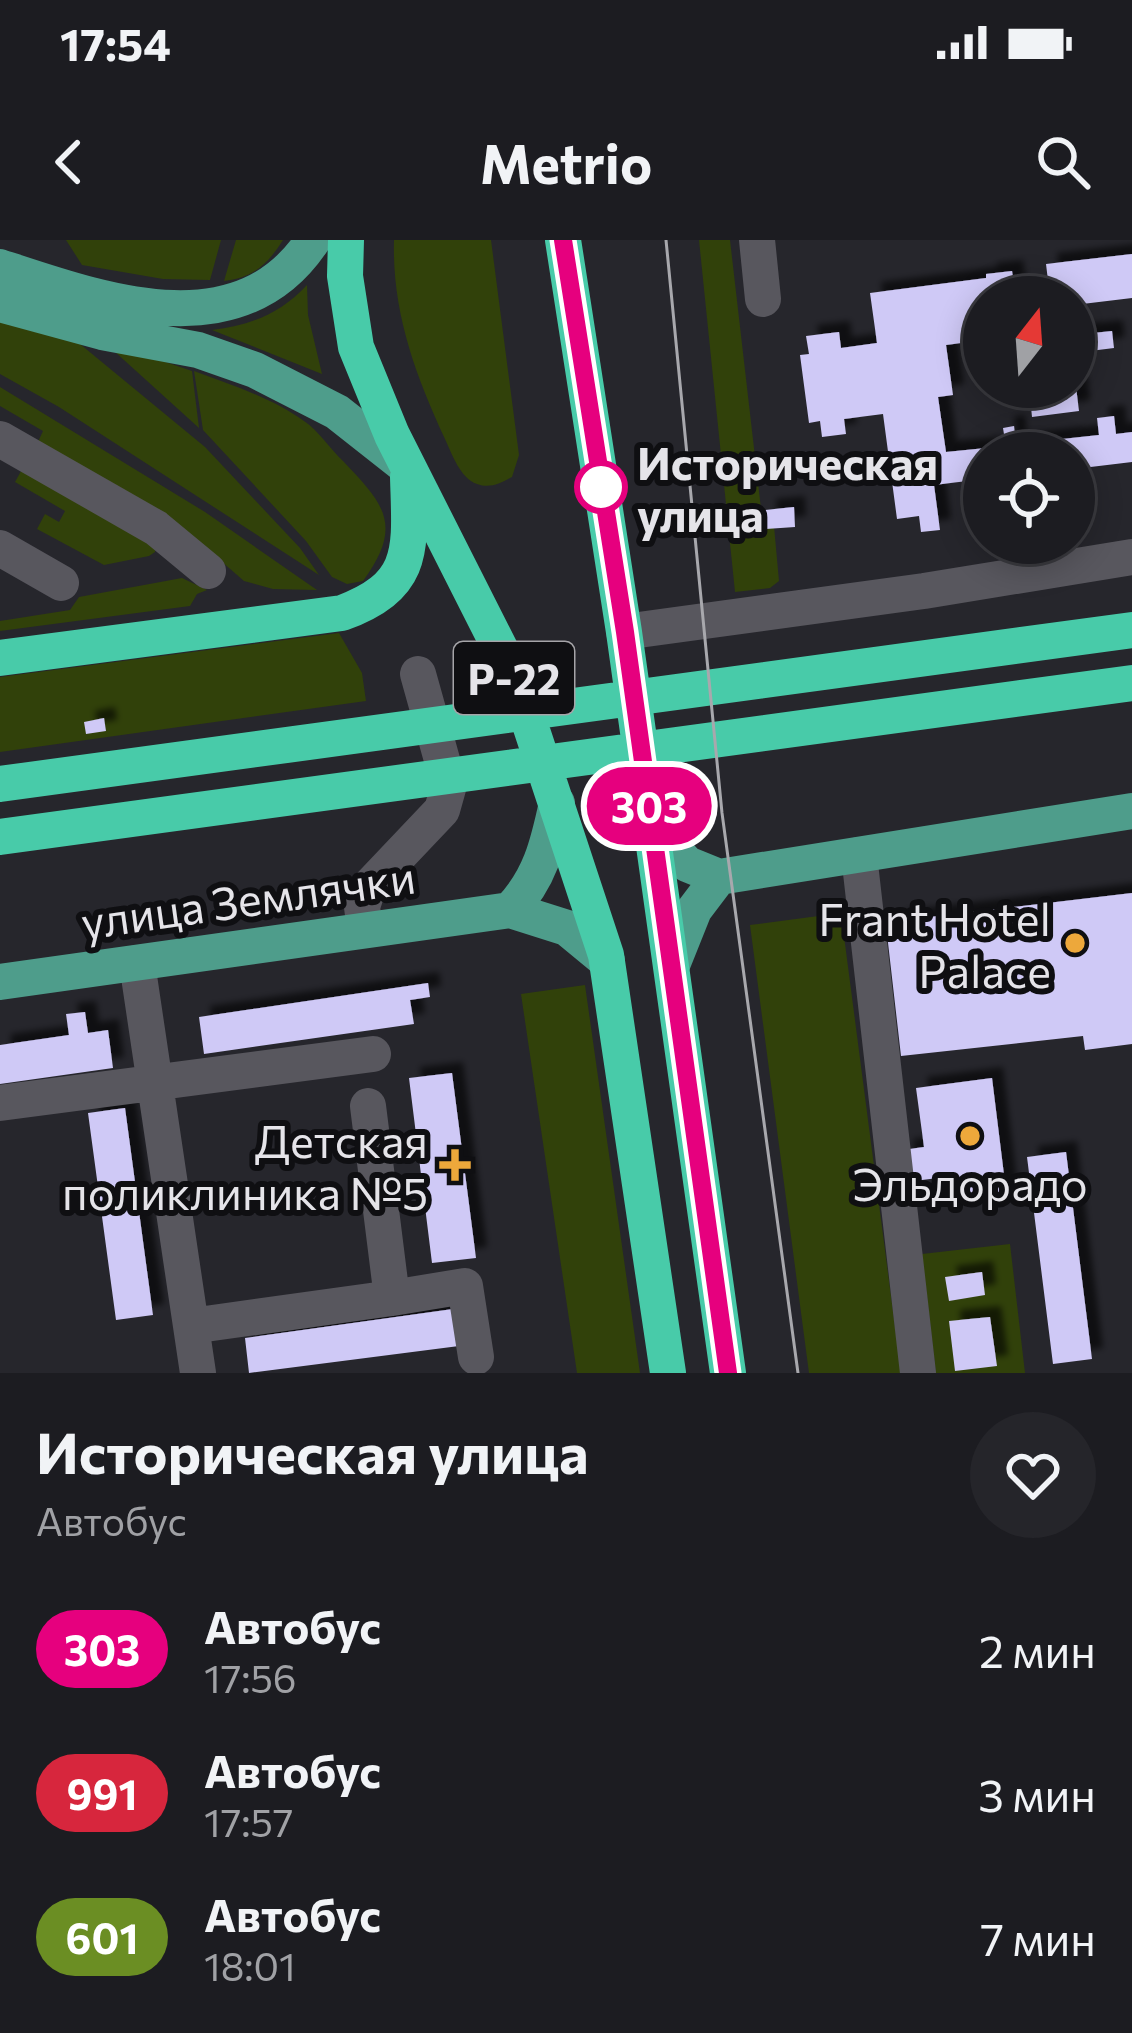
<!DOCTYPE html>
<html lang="ru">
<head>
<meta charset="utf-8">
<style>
	:root { --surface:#1c1c21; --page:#25252a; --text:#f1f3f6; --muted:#a0a1a5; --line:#3a3a3f }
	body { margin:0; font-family:Commissioner,sans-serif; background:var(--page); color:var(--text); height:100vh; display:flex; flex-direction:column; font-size:45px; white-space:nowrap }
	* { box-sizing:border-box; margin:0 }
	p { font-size:39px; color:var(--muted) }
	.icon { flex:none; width:66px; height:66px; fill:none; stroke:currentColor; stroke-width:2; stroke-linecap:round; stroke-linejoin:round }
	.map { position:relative; height:1133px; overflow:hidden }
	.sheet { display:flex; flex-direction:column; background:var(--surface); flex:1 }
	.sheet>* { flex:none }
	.badge { padding:0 24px; border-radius:39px; font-size:42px; line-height:78px }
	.needle { width:78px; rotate:17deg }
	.tools { position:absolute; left:963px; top:36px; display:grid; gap:24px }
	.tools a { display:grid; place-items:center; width:132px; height:132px; border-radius:50%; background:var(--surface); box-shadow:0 6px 30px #0003,0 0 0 3px var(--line); font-size:60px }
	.map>.badge { position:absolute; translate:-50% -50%; box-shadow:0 0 0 6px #fff }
	.round { display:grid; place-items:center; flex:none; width:126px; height:126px; border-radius:63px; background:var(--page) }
	.summary { display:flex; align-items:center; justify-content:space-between; height:204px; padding:0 36px }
	h1 { font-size:57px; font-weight:700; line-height:90px }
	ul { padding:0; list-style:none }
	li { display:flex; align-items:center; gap:36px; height:144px; padding:0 36px }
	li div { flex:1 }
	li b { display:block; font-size:45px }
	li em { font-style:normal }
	li .badge { min-width:132px; font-weight:700; text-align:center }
	.status { display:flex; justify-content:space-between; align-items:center; height:84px; padding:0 60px; background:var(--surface); direction:ltr }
	.status svg { height:33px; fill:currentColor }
	header { display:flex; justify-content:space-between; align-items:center; height:156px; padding:0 36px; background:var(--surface); font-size:54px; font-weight:700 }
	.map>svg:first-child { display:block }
	.green { fill:#31410a }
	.building { fill:#cfc9f6; filter:url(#shadow) }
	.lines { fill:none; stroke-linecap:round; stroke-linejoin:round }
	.minor { stroke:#58575e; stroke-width:36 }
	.major { stroke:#4e9d8b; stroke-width:36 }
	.highway { stroke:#48cba9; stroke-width:36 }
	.tram { stroke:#a8a8ad; stroke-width:3 }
	.line-casing { stroke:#fff; stroke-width:27 }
	.line { stroke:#e6007e; stroke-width:18 }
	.stop-dot { fill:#fff; stroke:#e6007e; stroke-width:6 }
	.poi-dot { fill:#eda83b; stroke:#0f0f12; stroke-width:4.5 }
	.labels { text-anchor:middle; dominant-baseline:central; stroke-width:12; stroke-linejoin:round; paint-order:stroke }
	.shield { fill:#0f0f12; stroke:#a5a4a8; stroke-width:3 }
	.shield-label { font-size:42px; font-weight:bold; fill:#e5e4e9 }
	.stop-label { font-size:45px; font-weight:bold; fill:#e5e4e9; stroke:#0f0f12; text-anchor:start }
	.street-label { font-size:45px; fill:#e5e4e9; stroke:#0f0f12 }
	.poi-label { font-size:45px; fill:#e5e4e9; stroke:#0f0f12; text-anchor:end }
</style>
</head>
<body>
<div class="status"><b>17:54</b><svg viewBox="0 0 49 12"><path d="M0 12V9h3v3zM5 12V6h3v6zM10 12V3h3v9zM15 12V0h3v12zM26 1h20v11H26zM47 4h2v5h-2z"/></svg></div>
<header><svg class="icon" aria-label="back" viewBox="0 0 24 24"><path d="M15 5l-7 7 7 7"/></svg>Metrio<svg class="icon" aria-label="search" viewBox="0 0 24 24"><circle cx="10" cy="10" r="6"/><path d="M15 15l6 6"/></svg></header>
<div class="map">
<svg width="1132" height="1133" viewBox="0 0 1132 1133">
	<defs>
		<filter id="shadow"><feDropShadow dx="11" dy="-11" stdDeviation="3" flood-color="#0009"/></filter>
	</defs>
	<rect width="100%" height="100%" fill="#26262c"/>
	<!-- green -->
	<path class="green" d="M66 0H221L210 40 163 39 82 25Z
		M236 0H283C268 24 253 38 224 41Z
		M394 0H491L519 215 512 237C501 243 490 249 477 244 460 238 452 214 445 199 415 134 392 72 394 0Z
		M699 0H730L763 286H774L779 341 770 348 735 352Z
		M307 45 308 75 322 134 212 90C251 85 280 74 307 45Z
		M0 78 80 104 205 207 300 308 319 335 59 167 0 134Z
		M103 101 192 131 199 188Z
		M194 131C232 145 272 158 304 181 319 191 330 209 343 221 384 264 404 285 363 341L347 344 332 337 306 301 203 190Z
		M0 147 205 272 317 350 273 349 244 341 198 301 37 204 43 191 0 166Z
		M26 222 155 305V312L149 316 104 325 37 289 45 274 59 282 65 271 15 242Z
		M182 338 207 350 197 354 190 366 0 391V381L70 370 79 357Z
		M339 393 362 433 366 461 0 512V437Z
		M841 673 901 1133H809L750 685Z
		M585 745 640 1133H577L521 754Z
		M1010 1004 1025 1133H936L922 1014Z"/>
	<!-- building -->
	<path class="building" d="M1132 14V58L1074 65V57H1050L1046 24Z
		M1012 31 1016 57H984V100L946 105 953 155 938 157 946 212 1006 206 1003 188 1014 186 1016 204 1099 195 1097 178 1114 176 1116 194 1132 192V222L1074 229V213H984V239L934 245 940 290 921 292 919 276 897 279 883 174 844 179 846 194 822 197 820 181 809 183 800 115 809 114 806 96 839 92 841 108 877 103 870 53 986 38V34Z
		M1112 91 1114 108 1074 113V95Z
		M1029 147H1076L1079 171 1032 177Z
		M794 267 795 287 766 289 765 270Z
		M104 478 106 491 86 494 84 482Z
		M1132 653V804L1085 810 1083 796 901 816 887 694 896 681Z
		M428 743 430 757 410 760 414 784 204 814 199 777Z
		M85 772 88 793 108 790 113 828 0 844V805L69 795 66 774Z
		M452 833 476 1018 432 1023 409 838Z
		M992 838 1006 951 957 958 954 936 906 942 902 910 924 907 916 848Z
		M125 868 153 1075 116 1080 88 873Z
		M1066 912 1092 1119 1053 1124 1027 917Z
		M982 1032 985 1055 949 1061 945 1037Z
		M453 1069 459 1106 249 1133 245 1098Z
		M990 1077 997 1126 955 1131 949 1081Z"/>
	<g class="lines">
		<!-- minor -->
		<path class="minor" d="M757 0 763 59
			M0 199 156 288 208 331
			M0 308 61 343
			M624 392 924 351 1132 317
			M859 615 918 1133
			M365 690 362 667 368 648 442 570 449 545 418 434
			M137 723 198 1133
			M0 863 373 814
			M392 1058 465 1046 476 1117
			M191 1086 392 1058 368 866"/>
		<!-- major -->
		<path class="major" d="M0 27C103 61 240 111 313 0
			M0 64 102 92 198 110 255 130 337 172 408 228
			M651 584 687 624 719 637 1132 571
			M510 670C540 639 548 605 557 563
			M672 725 694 670 719 637
			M0 742 510 670 567 688 607 721"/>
		<!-- highway -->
		<path class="highway" d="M346 0 345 36 356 107 392 195 514 436 606 715 668 1133
			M563 0 624 392 728 1133
			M0 418 342 373C417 345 410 309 408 237
			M0 544 1132 390
			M0 597 1132 443"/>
		<!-- tram -->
		<path class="tram" d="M666 0 722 573 798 1133"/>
	</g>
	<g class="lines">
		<defs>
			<path id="line" d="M563 0 625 392 728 1133"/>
		</defs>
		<!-- line casing -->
		<use href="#line" class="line-casing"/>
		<!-- line -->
		<use href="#line" class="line"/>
	</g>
	<!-- markers -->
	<circle class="stop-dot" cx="601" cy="247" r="24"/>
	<g class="poi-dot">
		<circle cx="1075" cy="703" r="12"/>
		<circle cx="970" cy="896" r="12"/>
		<path d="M449 907h12v12h12v12h-12v12h-12v-12h-12v-12h12z"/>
	</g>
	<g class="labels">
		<!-- shield labels -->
		<rect class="shield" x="454" y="402" width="120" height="72" rx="9"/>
		<g class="shield-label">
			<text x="514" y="438">Р-22</text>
		</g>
		<!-- stop labels -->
		<g class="stop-label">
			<text x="637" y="221">Историческая<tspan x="637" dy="52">улица</tspan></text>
		</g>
		<!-- street labels -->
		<g class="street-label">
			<text transform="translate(248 658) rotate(-8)">улица Землячки</text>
		</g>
		<!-- poi labels -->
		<g class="poi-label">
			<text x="1051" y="677">Frant Hotel<tspan x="1051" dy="52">Palace</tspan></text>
			<text x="428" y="899">Детская<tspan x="428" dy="52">поликлиника №5</tspan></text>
			<text x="970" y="942" text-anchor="middle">Эльдорадо</text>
		</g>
	</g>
</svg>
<div class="tools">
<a><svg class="needle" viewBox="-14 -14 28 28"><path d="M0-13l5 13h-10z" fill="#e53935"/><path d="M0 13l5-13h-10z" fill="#a0a1a5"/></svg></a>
<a><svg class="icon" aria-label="locate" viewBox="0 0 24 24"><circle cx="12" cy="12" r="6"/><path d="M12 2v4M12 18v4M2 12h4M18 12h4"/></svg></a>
</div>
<b class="badge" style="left:649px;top:566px;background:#e6007e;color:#fff">303</b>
</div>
<section class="sheet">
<div class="summary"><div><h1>Историческая улица</h1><p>Автобус</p></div><a class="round"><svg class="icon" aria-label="heart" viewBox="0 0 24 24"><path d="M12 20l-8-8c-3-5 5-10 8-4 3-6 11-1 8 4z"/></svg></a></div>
<ul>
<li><span class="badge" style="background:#e6007e;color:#fff">303</span><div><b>Автобус</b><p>17:56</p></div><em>2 мин</em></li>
<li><span class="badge" style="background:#d7263d;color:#fff">991</span><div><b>Автобус</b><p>17:57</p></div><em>3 мин</em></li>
<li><span class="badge" style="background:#6b8e23;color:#fff">601</span><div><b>Автобус</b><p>18:01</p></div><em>7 мин</em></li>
</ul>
</section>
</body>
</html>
